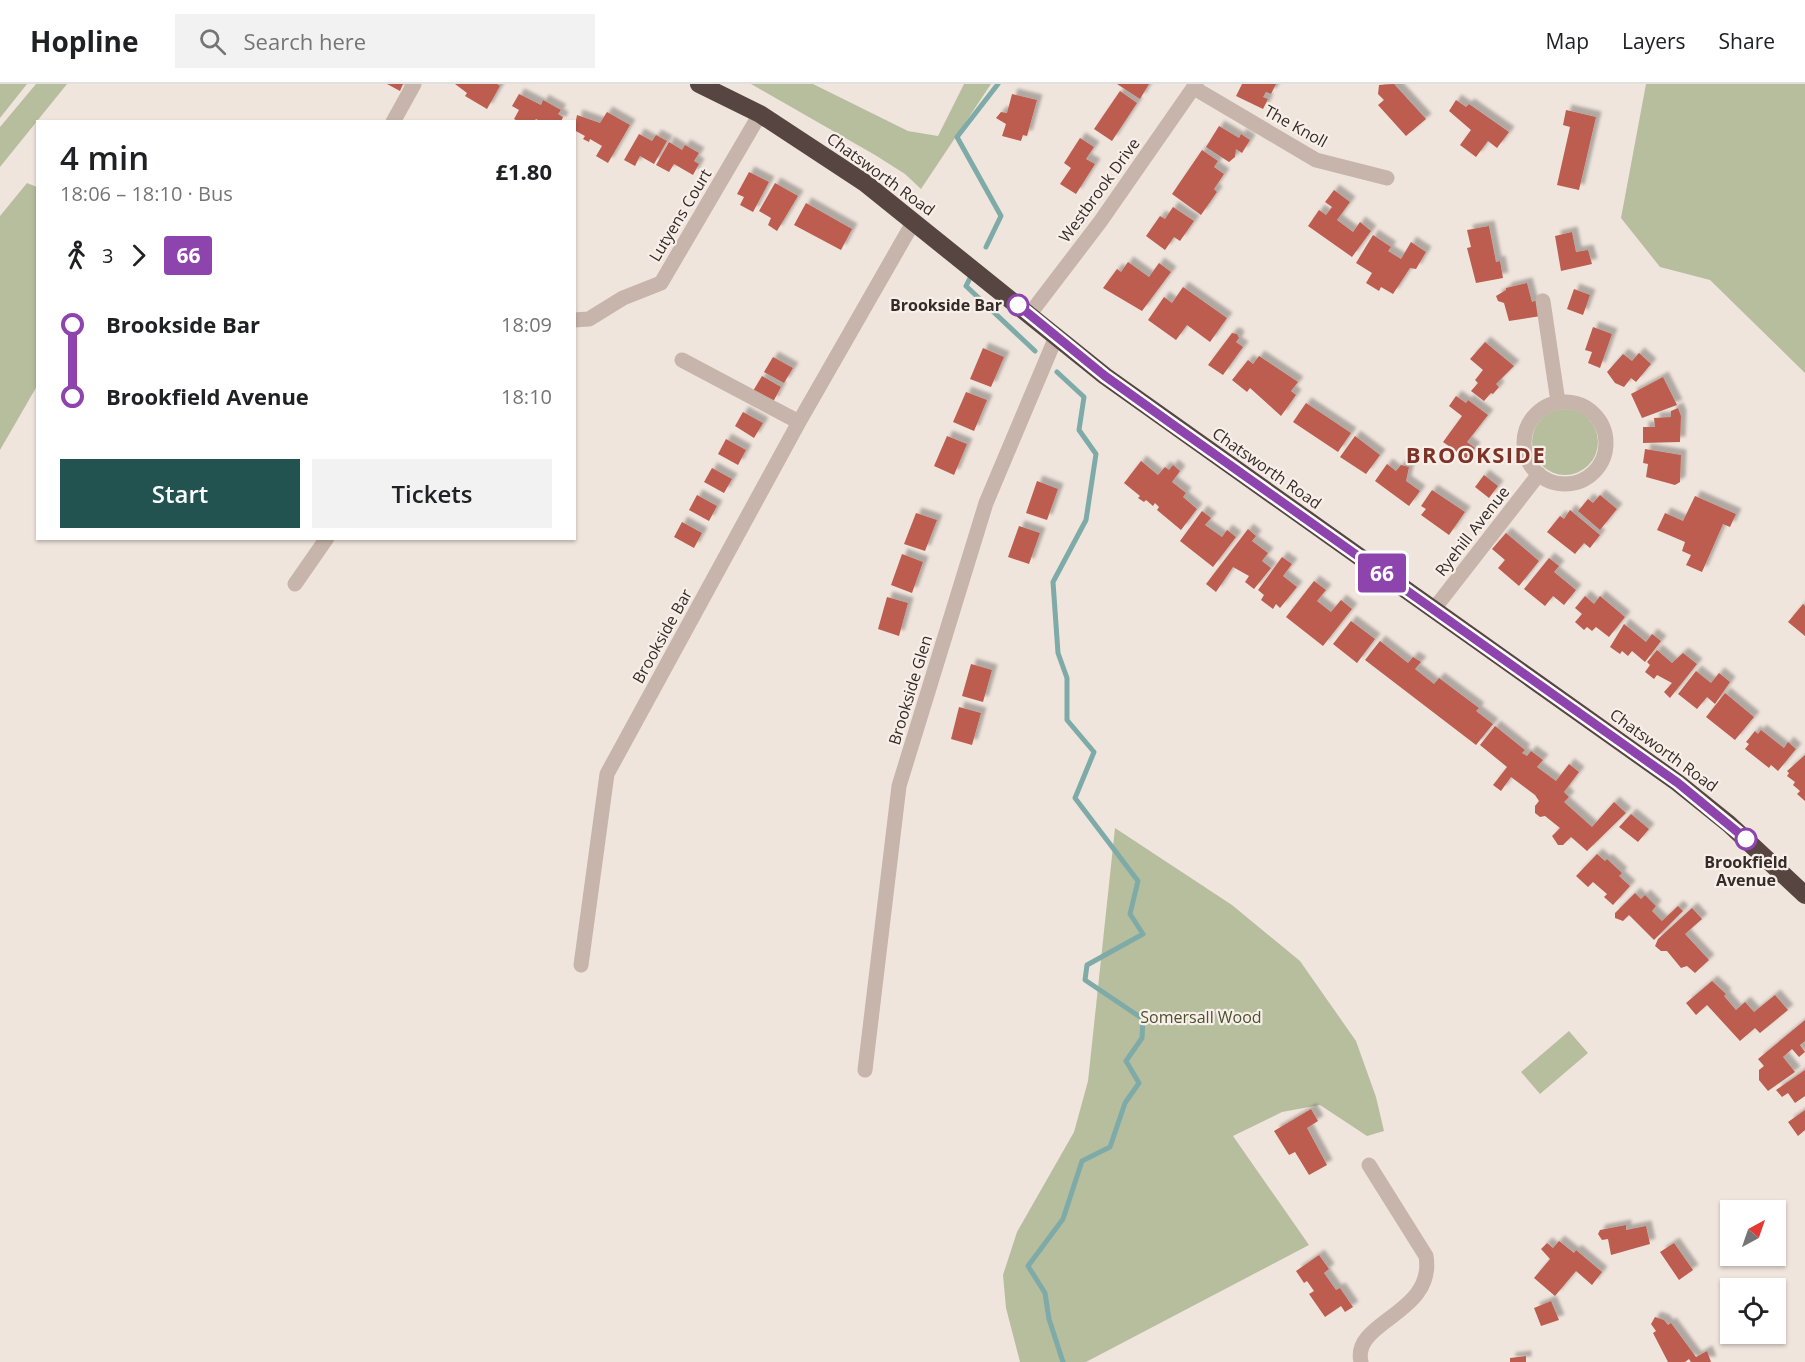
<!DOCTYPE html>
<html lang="en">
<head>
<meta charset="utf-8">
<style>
	:root { --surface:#fff; --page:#f2f2f2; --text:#202124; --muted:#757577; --line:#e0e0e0; --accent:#225351 }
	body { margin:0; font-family:"Open Sans",sans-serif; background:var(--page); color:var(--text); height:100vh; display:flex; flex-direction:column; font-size:22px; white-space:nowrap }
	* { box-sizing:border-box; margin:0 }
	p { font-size:20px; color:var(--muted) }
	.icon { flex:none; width:33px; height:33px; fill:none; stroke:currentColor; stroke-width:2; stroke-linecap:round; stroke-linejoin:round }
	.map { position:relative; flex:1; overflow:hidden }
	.side { position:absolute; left:36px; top:36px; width:540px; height:420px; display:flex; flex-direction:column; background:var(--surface); border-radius:0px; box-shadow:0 2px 4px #0004 }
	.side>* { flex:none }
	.badge { padding:0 12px; border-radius:4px; font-size:21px; line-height:39px }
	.needle { width:39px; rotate:40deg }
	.buttons { position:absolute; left:1720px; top:1116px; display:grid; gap:12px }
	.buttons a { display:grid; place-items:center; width:66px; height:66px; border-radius:0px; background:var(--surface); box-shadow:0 2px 4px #0004; font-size:30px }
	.map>.badge { position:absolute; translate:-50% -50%; box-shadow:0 0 0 3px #fff }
	.legs { display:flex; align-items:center; gap:9px; height:66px; padding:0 24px; font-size:20px }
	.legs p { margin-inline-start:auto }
	.overview { display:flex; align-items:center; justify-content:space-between; height:102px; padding:0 24px }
	h1 { font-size:33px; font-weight:600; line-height:45px }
	.action { display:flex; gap:12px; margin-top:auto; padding:12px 24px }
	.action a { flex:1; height:69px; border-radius:0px; background:var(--accent); color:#fff; font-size:24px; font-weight:600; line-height:69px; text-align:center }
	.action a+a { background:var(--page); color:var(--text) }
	ul { padding:0 24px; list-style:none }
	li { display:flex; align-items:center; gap:21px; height:72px; font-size:22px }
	li i { display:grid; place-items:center; width:9px; height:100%; margin:0 8px; background:currentColor }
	li i::after { content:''; width:15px; height:15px; margin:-8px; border:4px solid; border-radius:50%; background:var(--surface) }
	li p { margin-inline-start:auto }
	li:first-child i { background:linear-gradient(#0000 50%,currentColor 0) }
	li:last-child i { background:linear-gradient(currentColor 50%,#0000 0) }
	header { display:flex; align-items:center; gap:36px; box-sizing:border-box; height:84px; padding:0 30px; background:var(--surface); border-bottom:2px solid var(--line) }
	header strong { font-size:28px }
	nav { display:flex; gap:33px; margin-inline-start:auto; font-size:21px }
	.search { width:420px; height:54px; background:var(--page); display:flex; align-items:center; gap:15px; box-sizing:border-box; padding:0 21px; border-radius:0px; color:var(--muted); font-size:22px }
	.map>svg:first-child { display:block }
	.green { fill:#b7be9e }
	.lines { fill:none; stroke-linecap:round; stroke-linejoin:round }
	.stream { stroke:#7eaba8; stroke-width:5 }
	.building { fill:#bc5d4f; filter:url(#shadow) }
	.minor { stroke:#c7b4aa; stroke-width:15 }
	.highway { stroke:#564541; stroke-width:18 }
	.line-1-casing { stroke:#fff; stroke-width:14 }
	.line-1 { stroke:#8e44ad; stroke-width:9 }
	.stop-1-dot { fill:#fff; stroke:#8e44ad; stroke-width:3 }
	.labels { text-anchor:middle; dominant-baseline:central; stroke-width:4.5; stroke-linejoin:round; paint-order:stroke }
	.street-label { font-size:16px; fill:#352b29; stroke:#f8efe9 }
	.stop-label { font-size:16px; font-weight:bold; fill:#352b29; stroke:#f8efe9; text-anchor:end }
	.park-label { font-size:16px; fill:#49522f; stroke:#f8efe9 }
	.district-label { font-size:22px; font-weight:bold; letter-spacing:1.5px; fill:#7e3328; stroke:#f8efe9 }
</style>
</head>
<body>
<header>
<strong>Hopline</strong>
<div class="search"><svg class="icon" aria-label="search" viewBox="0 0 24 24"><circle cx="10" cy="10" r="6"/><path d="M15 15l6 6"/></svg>Search here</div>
<nav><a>Map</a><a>Layers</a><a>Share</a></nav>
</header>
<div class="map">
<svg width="1805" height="1278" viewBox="0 0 1805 1278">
	<defs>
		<filter id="shadow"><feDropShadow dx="5.5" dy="-5.5" stdDeviation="1.5" flood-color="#0004"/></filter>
	</defs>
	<rect width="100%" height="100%" fill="#f0e5dd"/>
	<!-- green -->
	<path class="green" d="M0 0H27L0 34Z
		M36 0H67L0 83V43Z
		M751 0H813L908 47 938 52 964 0H991L921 105 905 90 875 71Z
		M1646 0H1805V289L1710 196 1660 183 1621 134Z
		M27 99 37 103V302L0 366V132Z
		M1532 358a33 33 0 1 1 66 0a33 33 0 1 1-66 0Z
		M1115 744 1232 821 1300 877 1356 957 1376 1013 1384 1047 1367 1052 1320 1021 1282 1028 1233 1052 1309 1161 1086 1278H1020L1006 1224 1003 1191 1017 1148 1074 1048 1088 997Z
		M1569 947 1588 969 1540 1010 1521 988Z"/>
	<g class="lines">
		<!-- stream -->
		<path class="stream" d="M986 163 1001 132 957 53 998 0
			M970 194 966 202 1035 267
			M1057 288 1084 313 1079 346 1096 370 1086 436 1053 498 1058 569 1067 594V636L1094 668 1075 714 1138 797 1130 830 1143 850 1087 881 1085 896 1143 935 1142 954 1126 977 1139 999 1125 1019 1110 1063 1082 1077 1063 1135 1028 1182 1045 1209 1049 1235 1063 1278"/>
	</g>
	<!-- building -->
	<path class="building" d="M387 0H403L400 7Z
		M455 0H497L500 2 487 25 465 12 467 9Z
		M1117 0H1149L1140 15Z
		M1242 0H1276L1271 10 1266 8 1263 13 1268 15 1263 25 1236 12Z
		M1394 0 1426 35 1406 52 1378 21 1384 16 1378 10 1379 1Z
		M1120 7 1137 19 1112 57 1094 45Z
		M519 10 541 21 543 16 561 26 558 30 563 33 561 38H541L536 35 534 38H519L514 35 519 26 512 22Z
		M1012 10 1037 16 1027 52 1023 51 1021 57 1002 52 1006 40 996 34 1001 28 1007 29Z
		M1456 16 1466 23 1469 20 1509 48 1497 64 1488 57 1476 73 1460 61 1471 46 1449 27Z
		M1566 26 1596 33 1579 106 1557 101 1570 43 1563 41Z
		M607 28 630 41 608 79 596 72 602 62 590 55 589 58 583 55 585 52 574 46 577 31 600 39Z
		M1219 42 1239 54 1241 50 1250 56 1242 69 1236 65 1235 73 1229 78 1206 63Z
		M639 50 652 57 656 51 667 57 654 80 640 72 635 82 624 76Z
		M1080 54 1094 63 1086 75 1095 80 1076 110 1060 100 1071 84 1064 79Z
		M669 58 682 66 685 61 699 69 694 77 699 80 693 91 674 80 669 88 656 81Z
		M1202 66 1218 77 1214 83 1224 90 1214 105 1217 108 1201 131 1172 110Z
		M749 88 769 98 753 128 740 121 744 113 737 110Z
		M775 99 798 112 777 147 768 141 771 134 759 127Z
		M1334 106 1350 118 1337 136 1353 148 1360 138 1371 147 1352 173 1308 142 1319 126 1326 131 1332 123 1325 118Z
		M806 119 852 145 841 166 794 141Z
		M1173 123 1194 137 1180 157 1174 153 1165 166 1146 152 1160 132 1165 135Z
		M1489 142 1496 178 1500 177 1503 194 1476 199 1467 164 1471 163 1467 146Z
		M1572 148 1576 168 1588 166 1592 180 1561 187 1555 152Z
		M1373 151 1391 163 1388 167 1401 175 1411 158 1426 168 1416 185 1410 184 1393 210 1381 203 1379 207 1366 199 1372 189 1356 179Z
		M1128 178 1149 193 1159 179 1171 188 1142 227 1103 204 1117 185 1121 188Z
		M1527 199 1532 218 1537 216 1541 232 1509 237 1504 219 1498 217 1496 212 1506 206V204Z
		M1183 203 1227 234 1210 258 1187 241 1176 256 1148 236 1164 213 1172 219Z
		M1574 205 1590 211 1583 231 1567 225Z
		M1593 243 1612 250 1600 284 1588 279 1592 268 1585 266Z
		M1232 249 1237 250 1239 254 1236 258 1243 263 1223 291 1208 281Z
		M1485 258 1514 282 1496 300 1499 303 1493 310 1491 309 1484 317 1471 307 1478 299 1475 296 1483 286 1470 275Z
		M983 264 1004 273 991 303 970 295Z
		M1639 269 1651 280 1636 298 1631 294 1624 303 1615 299 1607 288 1623 270 1632 277Z
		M1259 272 1298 298 1291 307 1296 311 1281 332 1250 304 1247 308 1232 296 1248 276 1253 280Z
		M773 273 793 284 784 299 764 288Z
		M762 292 781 303 773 318 753 307Z
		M1663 293 1677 321 1642 334 1631 310Z
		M966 308 987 316 974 347 953 338Z
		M1456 312 1466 319 1468 316 1488 331 1467 358 1475 364 1467 375 1443 358 1462 332 1449 322Z
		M1306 319 1351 349 1338 368 1293 338Z
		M1678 324 1681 332 1680 358 1643 359V343H1655L1654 334 1671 333V327Z
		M743 328 763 339 754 354 735 342Z
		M947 352 967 360 954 391 934 382Z
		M1355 352 1380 371 1366 390 1340 373Z
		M726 355 746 366 738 381 718 370Z
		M1645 365 1681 371 1680 398 1675 401 1646 393 1648 380 1643 379Z
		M1141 377 1158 391 1165 383 1169 386 1173 381 1180 387 1172 398 1186 409 1183 413 1197 425 1181 446 1157 426 1159 423 1155 419 1153 422 1146 416 1144 418 1138 414 1140 412 1124 399Z
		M1387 380 1396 387 1401 381 1409 383 1406 397 1420 407 1409 422 1375 397Z
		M712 384 732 395 724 409 704 398Z
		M1484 391 1498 402 1489 414 1475 403Z
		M1037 397 1058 405 1047 436 1026 429Z
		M1432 406 1465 428 1449 451 1421 431 1426 425 1421 422Z
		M697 411 717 422 709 437 689 426Z
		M1600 411 1617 425 1600 446 1578 427 1588 415 1593 419Z
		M1695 412 1736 430 1730 443 1723 440 1702 488 1686 481 1691 471 1682 467 1685 458 1657 446 1665 429 1683 437Z
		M1570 426 1600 451 1590 464 1584 459 1575 470 1547 448 1560 432 1564 435Z
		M1202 427 1211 434 1205 441 1222 453 1227 446 1236 453 1213 483 1180 457Z
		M916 429 937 436 925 467 904 460Z
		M682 438 702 449 694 464 674 453Z
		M1019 442 1040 449 1029 480 1008 473Z
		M1248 445 1256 452 1252 457 1268 469 1262 477 1271 484 1254 505 1245 498 1249 492 1233 483 1216 508 1206 500Z
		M1506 449 1539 477 1519 502 1498 484 1505 476 1492 465Z
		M902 470 923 478 912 509 891 501Z
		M1282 473 1292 480 1283 492 1297 503 1280 524 1276 520 1273 525 1261 516 1264 511 1258 506Z
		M1549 474 1559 482 1554 488 1576 506 1564 521 1553 512 1545 522 1524 505Z
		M1314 497 1326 506 1317 517 1331 528 1341 516 1352 525 1323 562 1286 533Z
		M1585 512 1594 520 1600 512 1625 533 1609 553 1596 543 1592 547 1587 543 1584 546 1575 538 1582 530 1575 524Z
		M887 513 908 519 899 552 878 545Z
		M1803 520 1805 522V552L1788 538Z
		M1351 537 1375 555 1357 579 1333 560Z
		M1624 540 1646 558 1652 550 1661 557 1645 578 1632 567 1628 572 1622 567 1620 570 1610 563Z
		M1380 557 1408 579 1413 573 1421 578 1415 585 1434 600 1439 594 1479 624 1476 627 1493 640 1476 661 1365 576Z
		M1657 566 1672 579 1683 569 1697 580 1670 614 1664 608 1672 599 1657 591 1654 595 1645 588 1650 581 1647 578Z
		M971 580 992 586 983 618 962 612Z
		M1696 587 1711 599 1719 589 1730 598 1715 620 1707 613 1697 625 1678 610Z
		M1725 609 1754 633 1735 656 1706 633Z
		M959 623 981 629 972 661 951 655Z
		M1495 642 1525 666 1522 669 1527 672 1531 667 1543 676 1537 683 1556 697 1569 680 1579 688 1564 708 1569 713 1564 718 1592 743 1614 718 1626 729 1587 767 1571 753 1563 761H1558L1552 752 1560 744 1545 732 1540 733 1535 729V722L1539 717 1535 711 1511 693 1501 707 1493 701 1507 683 1480 661Z
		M1761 646 1784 664 1788 658 1796 665 1778 687 1771 681 1769 684 1745 665 1749 660 1746 658 1755 647 1758 650Z
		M1805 671V717L1797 710 1800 707 1793 701 1795 698 1787 692 1789 689 1787 687Z
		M1631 730 1649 745 1638 758 1619 743Z
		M1597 770 1605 777 1607 775 1622 789 1619 792 1630 802 1613 821 1604 813 1607 810 1593 798 1588 803 1576 792Z
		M1635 809 1641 815 1645 811 1656 822 1652 827 1662 837 1678 822 1683 827 1654 856 1629 831 1623 837 1615 834V829Z
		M1692 824 1702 835 1685 850 1709 876 1695 889 1687 882 1681 884 1667 867H1661L1655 862 1658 855Z
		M1712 897 1726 910 1724 912 1736 926 1745 918 1754 928 1775 911 1788 926 1760 949 1755 944 1740 957 1707 921 1696 931 1686 919Z
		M1805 936V957L1800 961 1805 968 1799 973 1792 965 1783 973 1795 988 1768 1007 1759 996V986L1764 982 1758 975Z
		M1805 986V1012L1795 1019 1788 1009 1782 1013 1776 1006Z
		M1311 1025 1318 1037 1307 1044 1327 1081 1309 1091 1295 1068 1289 1071 1274 1047Z
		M1805 1026V1046L1798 1052 1788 1038Z
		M1626 1141V1146L1646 1142 1650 1160 1611 1171 1608 1155 1602 1156 1598 1150 1600 1146Z
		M1559 1157 1574 1169 1576 1166 1602 1188 1592 1201 1576 1187 1555 1212 1534 1194 1550 1175 1541 1165 1547 1159 1553 1164Z
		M1674 1159 1693 1186 1679 1196 1660 1168Z
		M1319 1171 1329 1185 1324 1189 1336 1206 1340 1204 1353 1223 1345 1228 1341 1222 1325 1233 1309 1210 1314 1207 1307 1197 1304 1199 1296 1187Z
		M1551 1217 1559 1236 1541 1242 1534 1224Z
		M1655 1233 1664 1236 1668 1241 1671 1239 1696 1273 1707 1267 1711 1278H1691L1689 1275 1685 1278H1668L1653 1249 1656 1247 1651 1240Z
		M1526 1272V1278H1510V1274Z"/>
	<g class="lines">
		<!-- minor -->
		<path class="minor" d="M1194 4 1316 76 1387 94
			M393 38 414 0
			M1543 217 1558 318
			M1029 231 1100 138 1196 0
			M574 236 589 235 623 214 661 199 760 30
			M682 276 799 338
			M1524 359a41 41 0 1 1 82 0a41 41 0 1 1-82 0Z
			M295 500 327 454
			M1434 525 1539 390
			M581 881 607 690 799 338 914 137
			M865 986 899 702 986 419 1056 253
			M1361 1278C1351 1237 1436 1230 1426 1172L1369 1081"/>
		<!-- highway -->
		<path class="highway" d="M699 0 760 30 865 99 1105 292 1678 699 1729 740 1805 811"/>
	</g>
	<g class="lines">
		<defs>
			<path id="line-1" d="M1018 221 1105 292 1172 340 1678 699 1746 755"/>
		</defs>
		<!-- line-1 casing -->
		<use href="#line-1" class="line-1-casing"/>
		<!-- line-1 -->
		<use href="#line-1" class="line-1"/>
	</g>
	<!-- markers -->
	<g class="stop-1-dot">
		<circle cx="1018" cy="221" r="10"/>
		<circle cx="1746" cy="755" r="10"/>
	</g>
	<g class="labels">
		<!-- street labels -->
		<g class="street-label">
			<text transform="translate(1296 42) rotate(29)">The Knoll</text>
			<text transform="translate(881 90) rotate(36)">Chatsworth Road</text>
			<text transform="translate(1099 106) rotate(-54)">Westbrook Drive</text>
			<text transform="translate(680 131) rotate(-59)">Lutyens Court</text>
			<text transform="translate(1267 384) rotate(35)">Chatsworth Road</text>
			<text transform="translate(1472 447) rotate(-52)">Ryehill Avenue</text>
			<text transform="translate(662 552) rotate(-61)">Brookside Bar</text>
			<text transform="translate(910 606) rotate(-73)">Brookside Glen</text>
			<text transform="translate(1664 666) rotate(36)">Chatsworth Road</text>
		</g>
		<!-- stop labels -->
		<g class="stop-label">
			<text x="1002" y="221">Brookside Bar</text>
			<text x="1746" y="778" text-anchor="middle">Brookfield<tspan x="1746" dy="18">Avenue</tspan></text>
		</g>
		<!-- park labels -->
		<g class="park-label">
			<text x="1201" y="933">Somersall Wood</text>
		</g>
		<!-- district labels -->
		<g class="district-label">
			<text x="1476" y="370">BROOKSIDE</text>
		</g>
	</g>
</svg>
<div class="buttons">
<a><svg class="needle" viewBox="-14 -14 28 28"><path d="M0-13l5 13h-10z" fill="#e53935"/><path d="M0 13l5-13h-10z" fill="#757577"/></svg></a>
<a><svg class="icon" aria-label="locate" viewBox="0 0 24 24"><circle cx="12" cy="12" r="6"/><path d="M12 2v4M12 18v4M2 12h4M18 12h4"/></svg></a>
</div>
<b class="badge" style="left:1382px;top:489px;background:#8e44ad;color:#fff">66</b>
<section class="side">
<div class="overview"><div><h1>4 min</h1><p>18:06 – 18:10 · Bus</p></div><b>£1.80</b></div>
<div class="legs"><svg class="icon" aria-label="walk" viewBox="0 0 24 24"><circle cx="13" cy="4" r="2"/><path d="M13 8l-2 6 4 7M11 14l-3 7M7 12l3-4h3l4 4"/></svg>3<svg class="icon" aria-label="forward" viewBox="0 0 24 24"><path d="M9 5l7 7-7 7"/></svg><b class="badge" style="background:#8e44ad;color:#fff">66</b></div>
<ul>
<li><i style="color:#8e44ad"></i><b>Brookside Bar</b><p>18:09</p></li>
<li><i style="color:#8e44ad"></i><b>Brookfield Avenue</b><p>18:10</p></li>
</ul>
<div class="action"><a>Start</a><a>Tickets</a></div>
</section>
</div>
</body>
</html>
